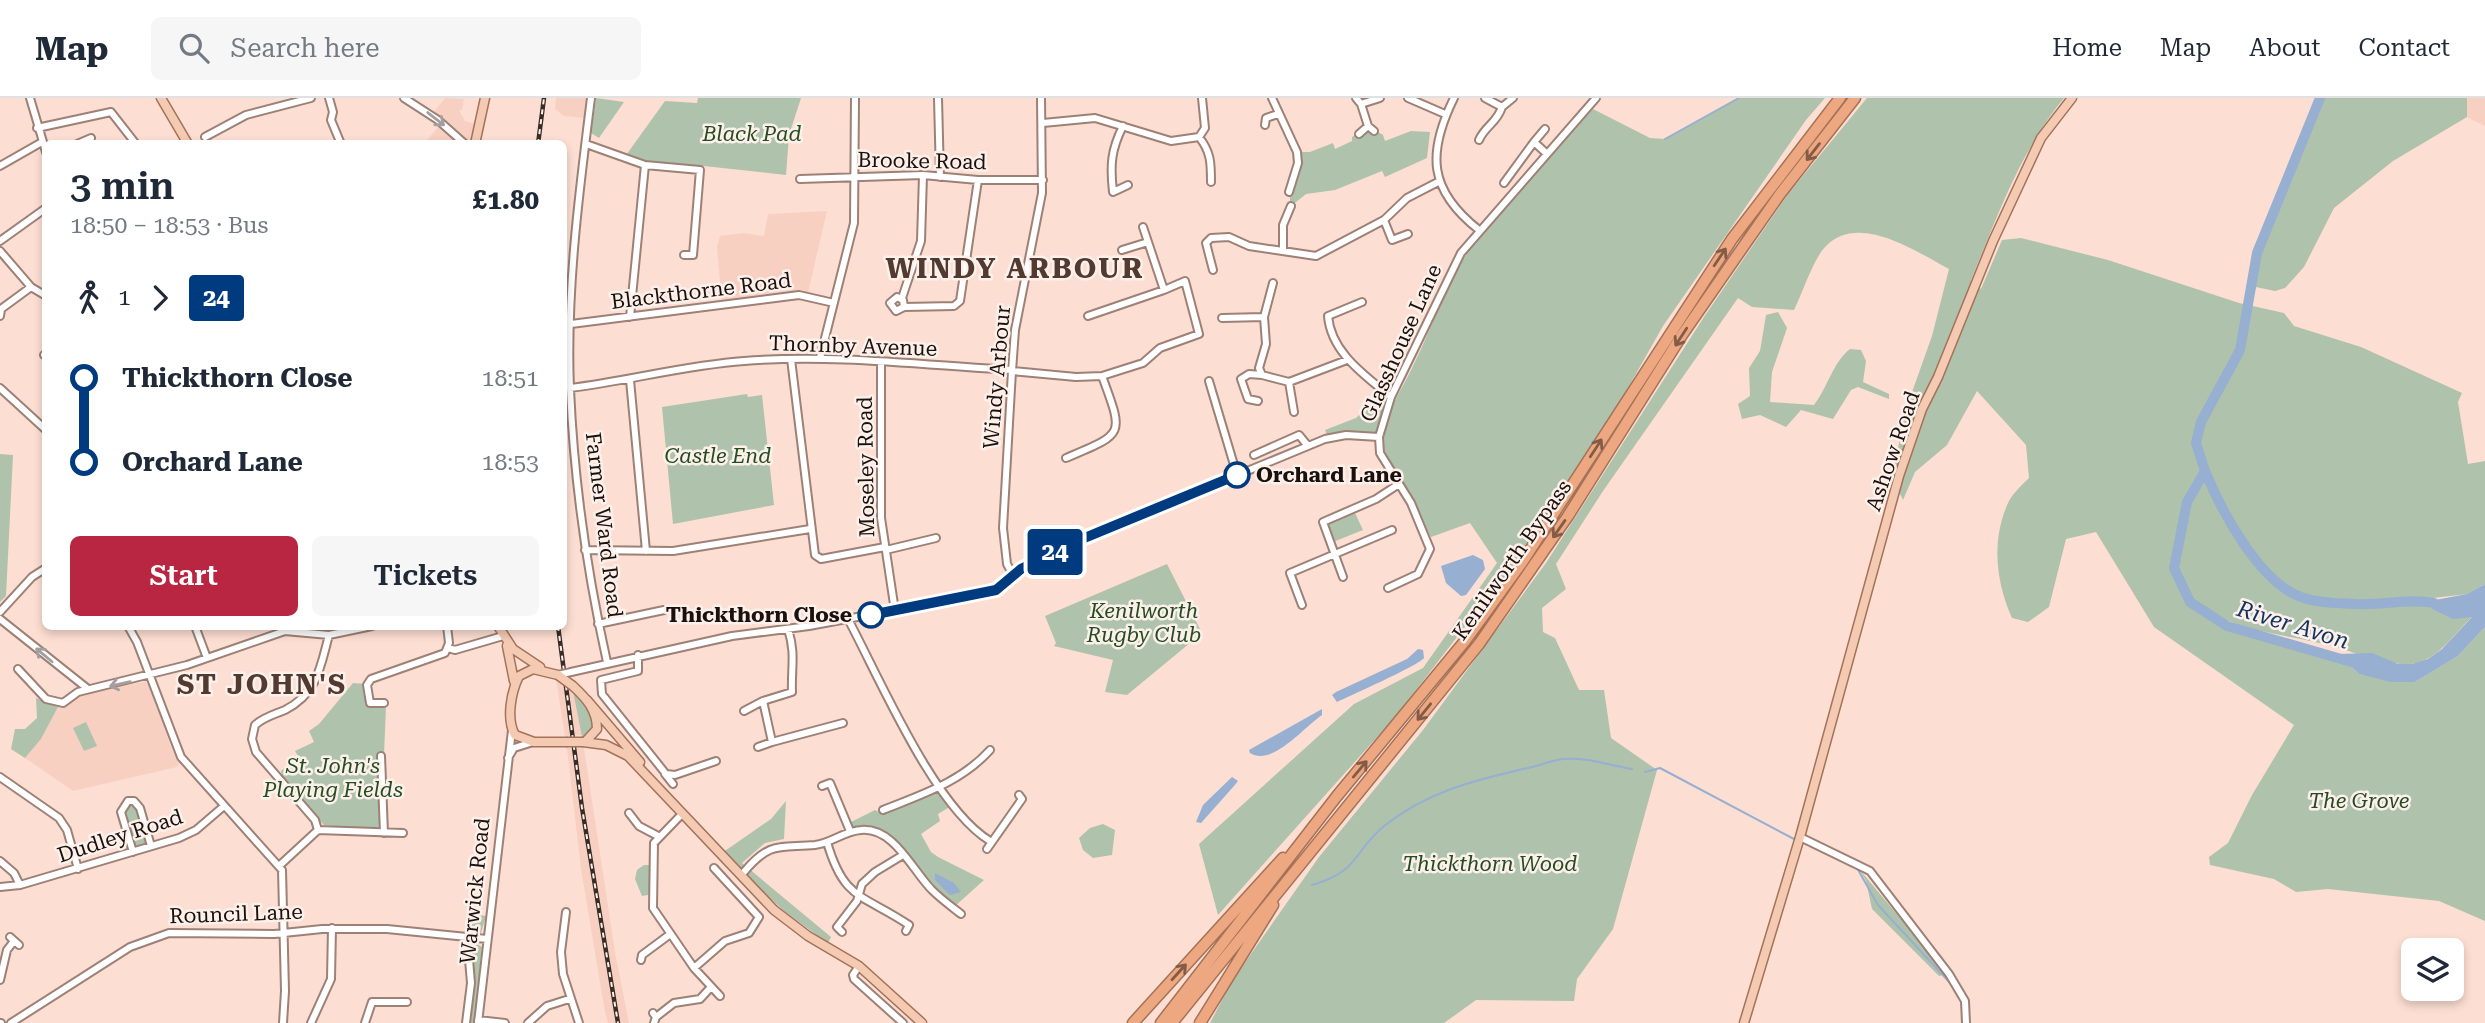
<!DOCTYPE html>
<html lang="en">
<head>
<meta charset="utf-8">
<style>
	:root { --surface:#fff; --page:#f6f6f7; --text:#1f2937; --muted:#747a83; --line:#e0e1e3; --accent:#b82642 }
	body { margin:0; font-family:"Roboto Serif",serif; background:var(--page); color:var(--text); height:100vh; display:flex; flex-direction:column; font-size:26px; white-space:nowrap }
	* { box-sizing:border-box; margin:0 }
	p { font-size:23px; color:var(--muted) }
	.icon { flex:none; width:38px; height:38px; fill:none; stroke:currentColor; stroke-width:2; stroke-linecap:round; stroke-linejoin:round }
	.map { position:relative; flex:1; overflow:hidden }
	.details { position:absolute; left:42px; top:42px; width:525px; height:490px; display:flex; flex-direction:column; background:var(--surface); border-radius:10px; box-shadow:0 4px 10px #0003 }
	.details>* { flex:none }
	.badge { padding:0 14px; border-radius:5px; font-size:24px; line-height:46px }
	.buttons { position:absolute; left:2401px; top:840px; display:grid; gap:14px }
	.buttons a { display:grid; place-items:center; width:63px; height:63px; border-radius:10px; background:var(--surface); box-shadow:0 4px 10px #0003; font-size:35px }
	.map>.badge { position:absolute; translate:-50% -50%; box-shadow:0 0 0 4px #fff }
	.legs { display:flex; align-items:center; gap:10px; height:77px; padding:0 28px; font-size:23px }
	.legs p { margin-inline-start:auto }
	.headline { display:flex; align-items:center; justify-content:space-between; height:119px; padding:0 28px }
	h1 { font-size:38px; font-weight:600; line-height:52px }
	.button { display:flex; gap:14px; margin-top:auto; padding:14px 28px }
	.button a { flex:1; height:80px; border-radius:10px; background:var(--accent); color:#fff; font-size:28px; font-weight:600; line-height:80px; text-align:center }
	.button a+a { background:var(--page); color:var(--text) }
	ul { padding:0 28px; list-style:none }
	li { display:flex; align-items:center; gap:24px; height:84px; font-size:26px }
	li i { display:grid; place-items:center; width:10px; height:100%; margin:0 9px; background:currentColor }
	li i::after { content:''; width:18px; height:18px; margin:-9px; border:5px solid; border-radius:50%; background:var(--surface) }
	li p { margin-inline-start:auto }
	li:first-child i { background:linear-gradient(#0000 50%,currentColor 0) }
	li:last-child i { background:linear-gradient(currentColor 50%,#0000 0) }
	header { display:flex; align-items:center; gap:42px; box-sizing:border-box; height:98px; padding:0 35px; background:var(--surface); border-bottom:2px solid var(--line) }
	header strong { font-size:33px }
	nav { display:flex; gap:38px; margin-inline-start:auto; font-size:24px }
	.search { width:490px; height:63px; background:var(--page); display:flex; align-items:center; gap:18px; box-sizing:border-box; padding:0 24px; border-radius:10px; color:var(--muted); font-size:26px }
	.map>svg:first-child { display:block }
	.built { fill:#f8d0c2 }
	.green { fill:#afc2ac }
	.water { fill:#97afd0 }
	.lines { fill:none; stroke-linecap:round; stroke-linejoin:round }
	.stream { stroke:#97afd0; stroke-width:2 }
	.river { stroke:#97afd0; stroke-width:10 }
	.minor-casing { stroke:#9d8176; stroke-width:10 }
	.major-casing { stroke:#a47258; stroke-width:11 }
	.highway-casing { stroke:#a47258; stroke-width:13 }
	.minor { stroke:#fff; stroke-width:6 }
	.major { stroke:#f4cab3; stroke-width:8 }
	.highway { stroke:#eda781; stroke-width:10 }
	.rail-casing { stroke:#392b26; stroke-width:4.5 }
	.rail { stroke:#fcf0eb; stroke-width:2; stroke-dasharray:5; stroke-linecap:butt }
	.minor-bridge-casing { stroke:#9d8176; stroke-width:10; stroke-linecap:butt }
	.major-bridge-casing { stroke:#a47258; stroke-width:11; stroke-linecap:butt }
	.minor-bridge { stroke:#fff; stroke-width:6 }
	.major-bridge { stroke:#f4cab3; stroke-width:8 }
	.oneway { stroke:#a49f9e }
	.oneway2 { stroke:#845c46 }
	.line-1-casing { stroke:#fff; stroke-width:16 }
	.line-1 { stroke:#003b80; stroke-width:10 }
	.stop-1-dot { fill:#fff; stroke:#003b80; stroke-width:3.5 }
	.labels { text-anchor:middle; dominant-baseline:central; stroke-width:5; stroke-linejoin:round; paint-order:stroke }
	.park-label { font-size:21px; font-style:italic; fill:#264d20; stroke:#fcf0eb }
	.street-label { font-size:21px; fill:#1b100c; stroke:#fcf0eb }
	.stop-label { font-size:21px; font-weight:bold; fill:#1b100c; stroke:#fcf0eb; text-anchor:start }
	.water-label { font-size:23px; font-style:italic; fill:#13335e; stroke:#fcf0eb }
	.district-label { font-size:28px; font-weight:bold; letter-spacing:2px; fill:#533a31; stroke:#fcf0eb }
</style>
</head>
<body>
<header>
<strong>Map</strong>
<div class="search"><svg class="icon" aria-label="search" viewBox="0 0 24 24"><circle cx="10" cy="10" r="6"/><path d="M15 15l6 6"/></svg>Search here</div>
<nav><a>Home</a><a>Map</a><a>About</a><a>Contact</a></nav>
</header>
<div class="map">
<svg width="2485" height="925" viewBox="0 0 2485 925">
	<rect width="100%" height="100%" fill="#fdded2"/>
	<!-- built -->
	<path class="built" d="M445 0 464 1 462 12H459L465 23 476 26 472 45 424 46 443 23 433 15Z
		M556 0H587L584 20 564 18 555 11Z
		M2467 0H2485V28L2467 19Z
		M827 113 807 199 722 207 717 148 720 138 743 135 764 138 768 116Z
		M556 581 574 596 582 637 565 638Z
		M145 584 150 588 172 652 180 665 177 669 73 693 25 660 41 641 58 609 80 595Z
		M567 650H584L615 854 629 925H608L605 914 581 771Z"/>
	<!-- green -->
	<path class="green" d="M596 0 624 4 599 40 591 35Z
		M698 0H801L789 37 786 77 704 68 700 72 645 67 624 60 665 3 697 5Z
		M1739 0H1825L1806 22 1663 228 1624 297 1516 463 1395 619 1218 817 1199 746 1354 606 1423 570 1497 465 1470 425 1431 439 1382 352C1381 320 1400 296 1413 268 1432 230 1445 188 1469 152 1504 101 1551 56 1593 11L1650 40 1665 41Z
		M1867 0H2064C2020 53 1997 119 1971 182L1981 191 2002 142 2021 140 2108 162 2239 205 2284 215 2294 228 2361 249 2462 295 2458 304 2468 366 2485 363V486L2467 496 2433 500V511L2473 518C2451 538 2434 570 2400 566 2384 564 2373 555 2357 556 2306 535 2236 540 2194 502 2190 499 2187 493 2183 490L2190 504 2227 528 2338 556 2359 576 2415 584 2458 558 2485 529V823L2439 803 2328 791 2296 794 2274 781 2210 767 2209 759 2228 745 2252 697 2294 627 2154 529 2096 434 2066 441 2049 509 2028 524 2012 520C1996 484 1991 443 2008 405 2012 396 2022 387 2029 380L2026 347 1977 293 1947 347 1915 374 1903 402 1892 380 1906 311 1932 238 1949 171C1917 154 1858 113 1825 149 1813 162 1802 196 1794 212L1752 209 1738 200 1603 393 1556 466 1566 491 1542 510 1543 534 1555 540 1579 592H1604L1611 640 1657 672 1613 831 1577 881 1574 903 1476 902 1444 925H1210L1232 883 1319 759 1423 632 1546 465 1704 219 1788 96Z
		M2320 0H2467V19L2393 63 2334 110 2304 169 2285 190 2275 193 2251 188 2257 155Z
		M1368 28 1383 37 1385 43 1411 33 1430 34 1427 60 1385 79 1382 73 1335 92 1306 96 1291 108C1286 89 1299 73 1297 54H1310L1333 45 1335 51 1352 43V39Z
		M1778 214 1787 230 1772 274 1770 304 1814 307C1828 289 1833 264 1850 251L1861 252 1866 263 1863 284 1889 296V301L1858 289 1851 292 1833 321 1801 312 1786 329 1760 317 1742 321 1738 306 1750 298 1749 270 1760 253 1766 217Z
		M1384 293 1391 299 1379 339 1328 340 1325 332 1356 320Z
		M747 296 748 299 762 297 774 407 673 426 662 309Z
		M0 356 13 357 6 498 0 504Z
		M1355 415 1363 432 1333 444 1327 426Z
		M1167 466 1202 535 1127 597 1105 594 1113 562 1054 548 1056 545 1045 518Z
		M353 585 365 586 369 606 384 605 386 608 384 657 372 668 380 676 382 726 374 732 324 727 283 682 281 673 298 658 295 653 314 644 309 633 319 626Z
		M573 593 593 618V632L582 639Z
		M36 600 58 609 41 641 25 660 11 651 15 631H25L37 620Z
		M86 624 97 648 84 653 73 630Z
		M938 691 953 707 938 716 940 723 921 736 931 754 938 759 984 782 954 809 886 736 870 728 853 730 849 725 875 712 879 714Z
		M786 703 784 741 765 745 742 765 831 839 828 845 785 814 722 755 771 721Z
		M123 706H138L151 748 133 754 121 710Z
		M1103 726 1115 732 1112 757 1093 760 1083 752 1079 740 1090 730Z
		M644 767H650L652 785 648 797 642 798 635 781 637 772Z
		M1859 771 1947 876 1939 878 1872 811 1866 783Z
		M469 816 486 818 481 835H466Z
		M473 844 482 849 474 925H468L474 882 470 848Z"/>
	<!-- water -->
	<path class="water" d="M1473 457 1483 462 1485 471 1466 497 1461 498 1446 485 1441 468Z
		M2485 486V529L2458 558 2415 584H2391L2359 576 2338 556 2372 555 2398 566H2412L2428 561 2442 551 2472 519 2453 521 2432 511 2435 502 2467 496Z
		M1418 551 1423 552 1424 560C1419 567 1350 598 1337 604L1332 597 1336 594 1407 561Z
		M1322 611V617C1304 629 1272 669 1250 655L1249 652Z
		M1232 679 1238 683 1234 688 1201 725 1196 724 1203 707Z
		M935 775 954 785 961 794 950 797 935 782Z"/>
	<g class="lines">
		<!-- stream -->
		<path class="stream" d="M1665 41 1739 0
			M1645 674 1660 670 1794 741
			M1857 770 1878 807 1952 887
			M1312 787C1360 773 1352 755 1384 728 1430 692 1476 682 1532 669 1542 667 1552 662 1563 661 1586 659 1609 667 1632 671"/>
		<!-- river -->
		<path class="river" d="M2320 0 2257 155 2240 252 2201 324 2196 345 2205 373 2187 404 2174 470 2190 504 2227 528 2355 565
			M2205 373C2221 412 2259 484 2301 499 2315 505 2338 505 2354 506 2381 508 2407 500 2434 505"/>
		<defs>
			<path id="minor" d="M30 0 46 54
				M329 0 333 14 331 22 341 46
				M404 0 438 22 465 46
				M591 0C579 95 566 195 570 291 574 383 587 474 607 564
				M938 0 940 79
				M1272 0 1297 54 1298 65 1289 94
				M1356 0 1361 6 1380 0
				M1408 0 1445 16
				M1454 0C1427 55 1428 92 1479 132
				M1485 0 1502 9 1513 0
				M1361 6 1368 28 1374 33
				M1043 25 1095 20 1171 43 1199 39 1205 30 1202 0
				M1265 27 1266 20 1278 16
				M1123 28C1111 52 1110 67 1113 94L1128 87
				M37 30 111 14 136 46
				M1359 36 1368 28
				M205 39 246 17 311 0
				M1199 39C1211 54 1211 65 1211 84
				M1479 42C1485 28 1497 25 1502 9
				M1534 44 1545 31
				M77 46 91 40
				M586 46 645 67 700 72 693 157H684
				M0 68 42 44
				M800 81 923 77 978 82H1043
				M1504 85 1534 44 1546 55
				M1384 122 1392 142 1408 136
				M0 143 46 110
				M1122 152 1148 144
				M0 153 31 189 46 198
				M1283 153V127L1291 108
				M1213 172 1206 145 1211 140 1229 139 1249 148 1316 158 1384 122 1407 100 1440 83
				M1273 185 1264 219 1266 246 1259 270 1262 277 1289 284 1347 262
				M902 200 921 143 923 77
				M1362 204 1328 218C1331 255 1366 278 1391 299
				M904 209 896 213 890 205 897 199 903 202 904 209 954 208 960 203 978 82
				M0 218 1 211 31 189
				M1088 218 1164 192
				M630 219 645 67
				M1222 220 1264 219
				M571 226 799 197 834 205
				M44 257 46 256
				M820 260 854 125 855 0
				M791 261 815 457 821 461 885 449
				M881 265V420L895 513
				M1012 273 1076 279 1102 278 1143 265 1160 250 1199 236 1185 183 1164 192 1143 129
				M630 282 646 453
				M1209 283 1237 377
				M1289 284 1294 314
				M0 290 46 332
				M570 290C628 283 686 267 744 263 833 256 923 267 1012 272
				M1258 303 1248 301 1241 281 1249 276 1262 277
				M1254 357 1299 337 1308 348
				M1066 360C1125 335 1124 338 1102 278
				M585 452 673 453 810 431
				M886 452 936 440
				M1013 477 1007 466 1003 430 1012 273 1015 232 1042 95 1041 0
				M1343 479 1323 424 1376 401 1399 386
				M1388 490 1418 476 1430 451 1411 405 1380 355 1379 339 1391 299 1461 155 1596 0
				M1302 507 1290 475 1392 432
				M0 514 32 479 46 470
				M0 521 88 591
				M848 521C880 581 934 709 990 743
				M598 526 664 512
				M128 528 137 544 181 659 282 772 285 893 283 925
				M195 528 207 560
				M788 531C796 556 791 569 792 594L763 603 772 644 843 625
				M448 550 455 552 503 538
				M638 557V573L601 582 602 596 666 676 675 677 716 663
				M18 571 46 601 63 605 78 594 187 567 285 533 329 537 372 528
				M571 574 732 538 809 528 986 495 996 492 1021 471 1082 441 1325 341 1346 337 1379 339
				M384 605H370L367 587 371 581 445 555 449 545 447 528
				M744 613 763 603
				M758 649 772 644
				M381 658 384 735
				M508 660 514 650 533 644
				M665 676 673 686
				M0 679 59 720 67 732 78 771
				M822 688 830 685 850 733
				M883 712C923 696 961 684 990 652
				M629 715 639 728 658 738
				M681 717 654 745 653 810 694 870 725 843 749 835 759 819 714 770
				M318 732 315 722 256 654 252 641 255 627C264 619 273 617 285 612 318 595 320 570 329 537
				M318 732 403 735
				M1800 739 1870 773 1949 876 1965 903 1966 925
				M827 744C844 803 863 796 909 827L906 833
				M987 751 1022 701 1019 697
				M133 754 121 714 128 703H134L140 710 151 748
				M0 763 14 775 20 787
				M279 768 318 732
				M744 774C770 743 779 750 815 747 832 745 844 733 861 732 894 729 912 772 932 792 941 801 952 809 961 816
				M0 789 20 787 179 740 196 732 224 708
				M566 814 561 854 563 876 579 925
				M842 834 837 829 857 803 862 786 875 774 903 757
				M10 839 19 847
				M641 862 642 857 669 837
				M859 868 853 877 854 881 903 925
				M694 870 720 898
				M0 882 7 852 14 843
				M653 915 656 919 654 925
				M656 919 674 905 700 901 711 889
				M478 922 505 925
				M0 925H1
				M11 925 130 849 169 835 274 836 322 831H387L487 841
				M311 925 331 881 332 830
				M365 925 372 904H407
				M466 925 471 885 467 838
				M478 925 512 632
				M528 925 547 908 569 901"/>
			<path id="major" d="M161 0 188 46
				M475 46 485 0
				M498 528 513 551 540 569
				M507 548 514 583
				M558 577 533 571 519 578C511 594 506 621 515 637L534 644H566
				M573 588C586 600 597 612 597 631L586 643
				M587 602 640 664
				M583 644 606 647 628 658 774 812 808 838 859 868 922 925
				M1744 925 1800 739 1899 378 1922 311 1938 279 1993 143 2041 40 2072 0"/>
			<path id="highway" d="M1133 925 1283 760
				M1161 925 1337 698 1465 543 1523 463 1732 141 1840 0
				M1172 925 1479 546 1568 418 1682 237 1743 149 1780 96 1855 0
				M1200 925 1273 807"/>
		</defs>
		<!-- minor casing -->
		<use href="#minor" class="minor-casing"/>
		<!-- major casing -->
		<use href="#major" class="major-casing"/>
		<!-- highway casing -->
		<use href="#highway" class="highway-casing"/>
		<!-- minor -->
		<use href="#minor" class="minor"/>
		<!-- major -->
		<use href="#major" class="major"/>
		<!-- highway -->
		<use href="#highway" class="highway"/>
		<defs>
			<path id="rail" d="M538 46 544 0
				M558 528 582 710 618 925"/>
		</defs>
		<!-- rail casing -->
		<use href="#rail" class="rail-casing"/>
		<!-- rail -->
		<use href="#rail" class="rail"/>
		<defs>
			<path id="minor-bridge" d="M558 577 571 574"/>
			<path id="major-bridge" d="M558 577 573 588
				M566 644H583"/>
		</defs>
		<!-- minor-bridge casing -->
		<use href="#minor-bridge" class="minor-bridge-casing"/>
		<!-- major-bridge casing -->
		<use href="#major-bridge" class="major-bridge-casing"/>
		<!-- minor-bridge -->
		<use href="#minor-bridge" class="minor-bridge"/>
		<!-- major-bridge -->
		<use href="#major-bridge" class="major-bridge"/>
	</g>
	<!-- one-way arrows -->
	<defs><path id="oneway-shaft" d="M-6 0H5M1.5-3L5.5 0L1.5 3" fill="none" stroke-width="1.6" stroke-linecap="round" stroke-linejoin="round" transform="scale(1.75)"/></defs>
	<g class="oneway">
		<use href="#oneway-shaft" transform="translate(436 21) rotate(38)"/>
		<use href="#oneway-shaft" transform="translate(44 557) rotate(-140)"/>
		<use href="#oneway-shaft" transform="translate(120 586) rotate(167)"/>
	</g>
	<g class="oneway2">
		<use href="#oneway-shaft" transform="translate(1813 54) rotate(128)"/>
		<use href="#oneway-shaft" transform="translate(1720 159) rotate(-56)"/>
		<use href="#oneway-shaft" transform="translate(1681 239) rotate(123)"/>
		<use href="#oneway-shaft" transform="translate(1596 350) rotate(-57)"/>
		<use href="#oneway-shaft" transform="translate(1559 431) rotate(125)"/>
		<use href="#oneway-shaft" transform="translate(1424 614) rotate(129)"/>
		<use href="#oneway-shaft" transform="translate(1360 671) rotate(-50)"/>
		<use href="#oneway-shaft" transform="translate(1179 874) rotate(-48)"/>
	</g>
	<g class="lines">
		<defs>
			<path id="line-1" d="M871 517 996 492 1021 471 1082 441 1237 377"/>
		</defs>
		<!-- line-1 casing -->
		<use href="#line-1" class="line-1-casing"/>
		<!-- line-1 -->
		<use href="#line-1" class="line-1"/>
	</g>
	<!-- markers -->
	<g class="stop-1-dot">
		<circle cx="1237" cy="377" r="12"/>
		<circle cx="871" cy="517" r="12"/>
	</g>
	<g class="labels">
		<!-- park labels -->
		<g class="park-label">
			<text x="752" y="36">Black Pad</text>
			<text x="718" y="358">Castle End</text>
			<text x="1144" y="513">Kenilworth<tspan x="1144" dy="24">Rugby Club</tspan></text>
			<text x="333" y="668">St. John's<tspan x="333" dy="24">Playing Fields</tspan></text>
			<text x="2359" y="703">The Grove</text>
			<text x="1490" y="766">Thickthorn Wood</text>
		</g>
		<!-- street labels -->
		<g class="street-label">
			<text transform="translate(922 63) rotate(1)">Brooke Road</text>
			<text transform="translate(701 193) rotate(-7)">Blackthorne Road</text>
			<text transform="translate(1401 245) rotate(-66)">Glasshouse Lane</text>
			<text transform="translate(853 248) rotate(2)">Thornby Avenue</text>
			<text transform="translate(997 279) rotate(-85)">Windy Arbour</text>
			<text transform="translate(1893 353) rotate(-71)">Ashow Road</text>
			<text transform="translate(866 369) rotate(-91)">Moseley Road</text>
			<text transform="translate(604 427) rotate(83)">Farmer Ward Road</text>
			<text transform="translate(1512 462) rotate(-55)">Kenilworth Bypass</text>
			<text transform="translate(120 738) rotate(-18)">Dudley Road</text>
			<text transform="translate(475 793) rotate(-84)">Warwick Road</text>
			<text transform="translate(236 816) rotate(-2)">Rouncil Lane</text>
		</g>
		<!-- stop labels -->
		<g class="stop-label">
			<text x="1256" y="377">Orchard Lane</text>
			<text x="852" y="517" text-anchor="end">Thickthorn Close</text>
		</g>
		<!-- water labels -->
		<g class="water-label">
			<text transform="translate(2293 527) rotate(17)">River Avon</text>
		</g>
		<!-- district labels -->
		<g class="district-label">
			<text x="1015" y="170">WINDY ARBOUR</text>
			<text x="262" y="586">ST JOHN'S</text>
		</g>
	</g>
</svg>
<div class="buttons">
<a><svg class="icon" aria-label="layers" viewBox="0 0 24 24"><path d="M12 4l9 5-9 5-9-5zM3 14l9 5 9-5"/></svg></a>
</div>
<b class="badge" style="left:1055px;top:454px;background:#003b80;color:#fff">24</b>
<section class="details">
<div class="headline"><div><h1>3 min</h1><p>18:50 – 18:53 · Bus</p></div><b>£1.80</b></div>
<div class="legs"><svg class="icon" aria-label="walk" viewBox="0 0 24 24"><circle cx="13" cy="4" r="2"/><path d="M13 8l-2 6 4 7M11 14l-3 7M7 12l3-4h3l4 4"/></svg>1<svg class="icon" aria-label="forward" viewBox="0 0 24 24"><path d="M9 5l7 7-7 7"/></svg><b class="badge" style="background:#003b80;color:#fff">24</b></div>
<ul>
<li><i style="color:#003b80"></i><b>Thickthorn Close</b><p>18:51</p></li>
<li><i style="color:#003b80"></i><b>Orchard Lane</b><p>18:53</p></li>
</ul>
<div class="button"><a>Start</a><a>Tickets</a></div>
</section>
</div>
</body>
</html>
